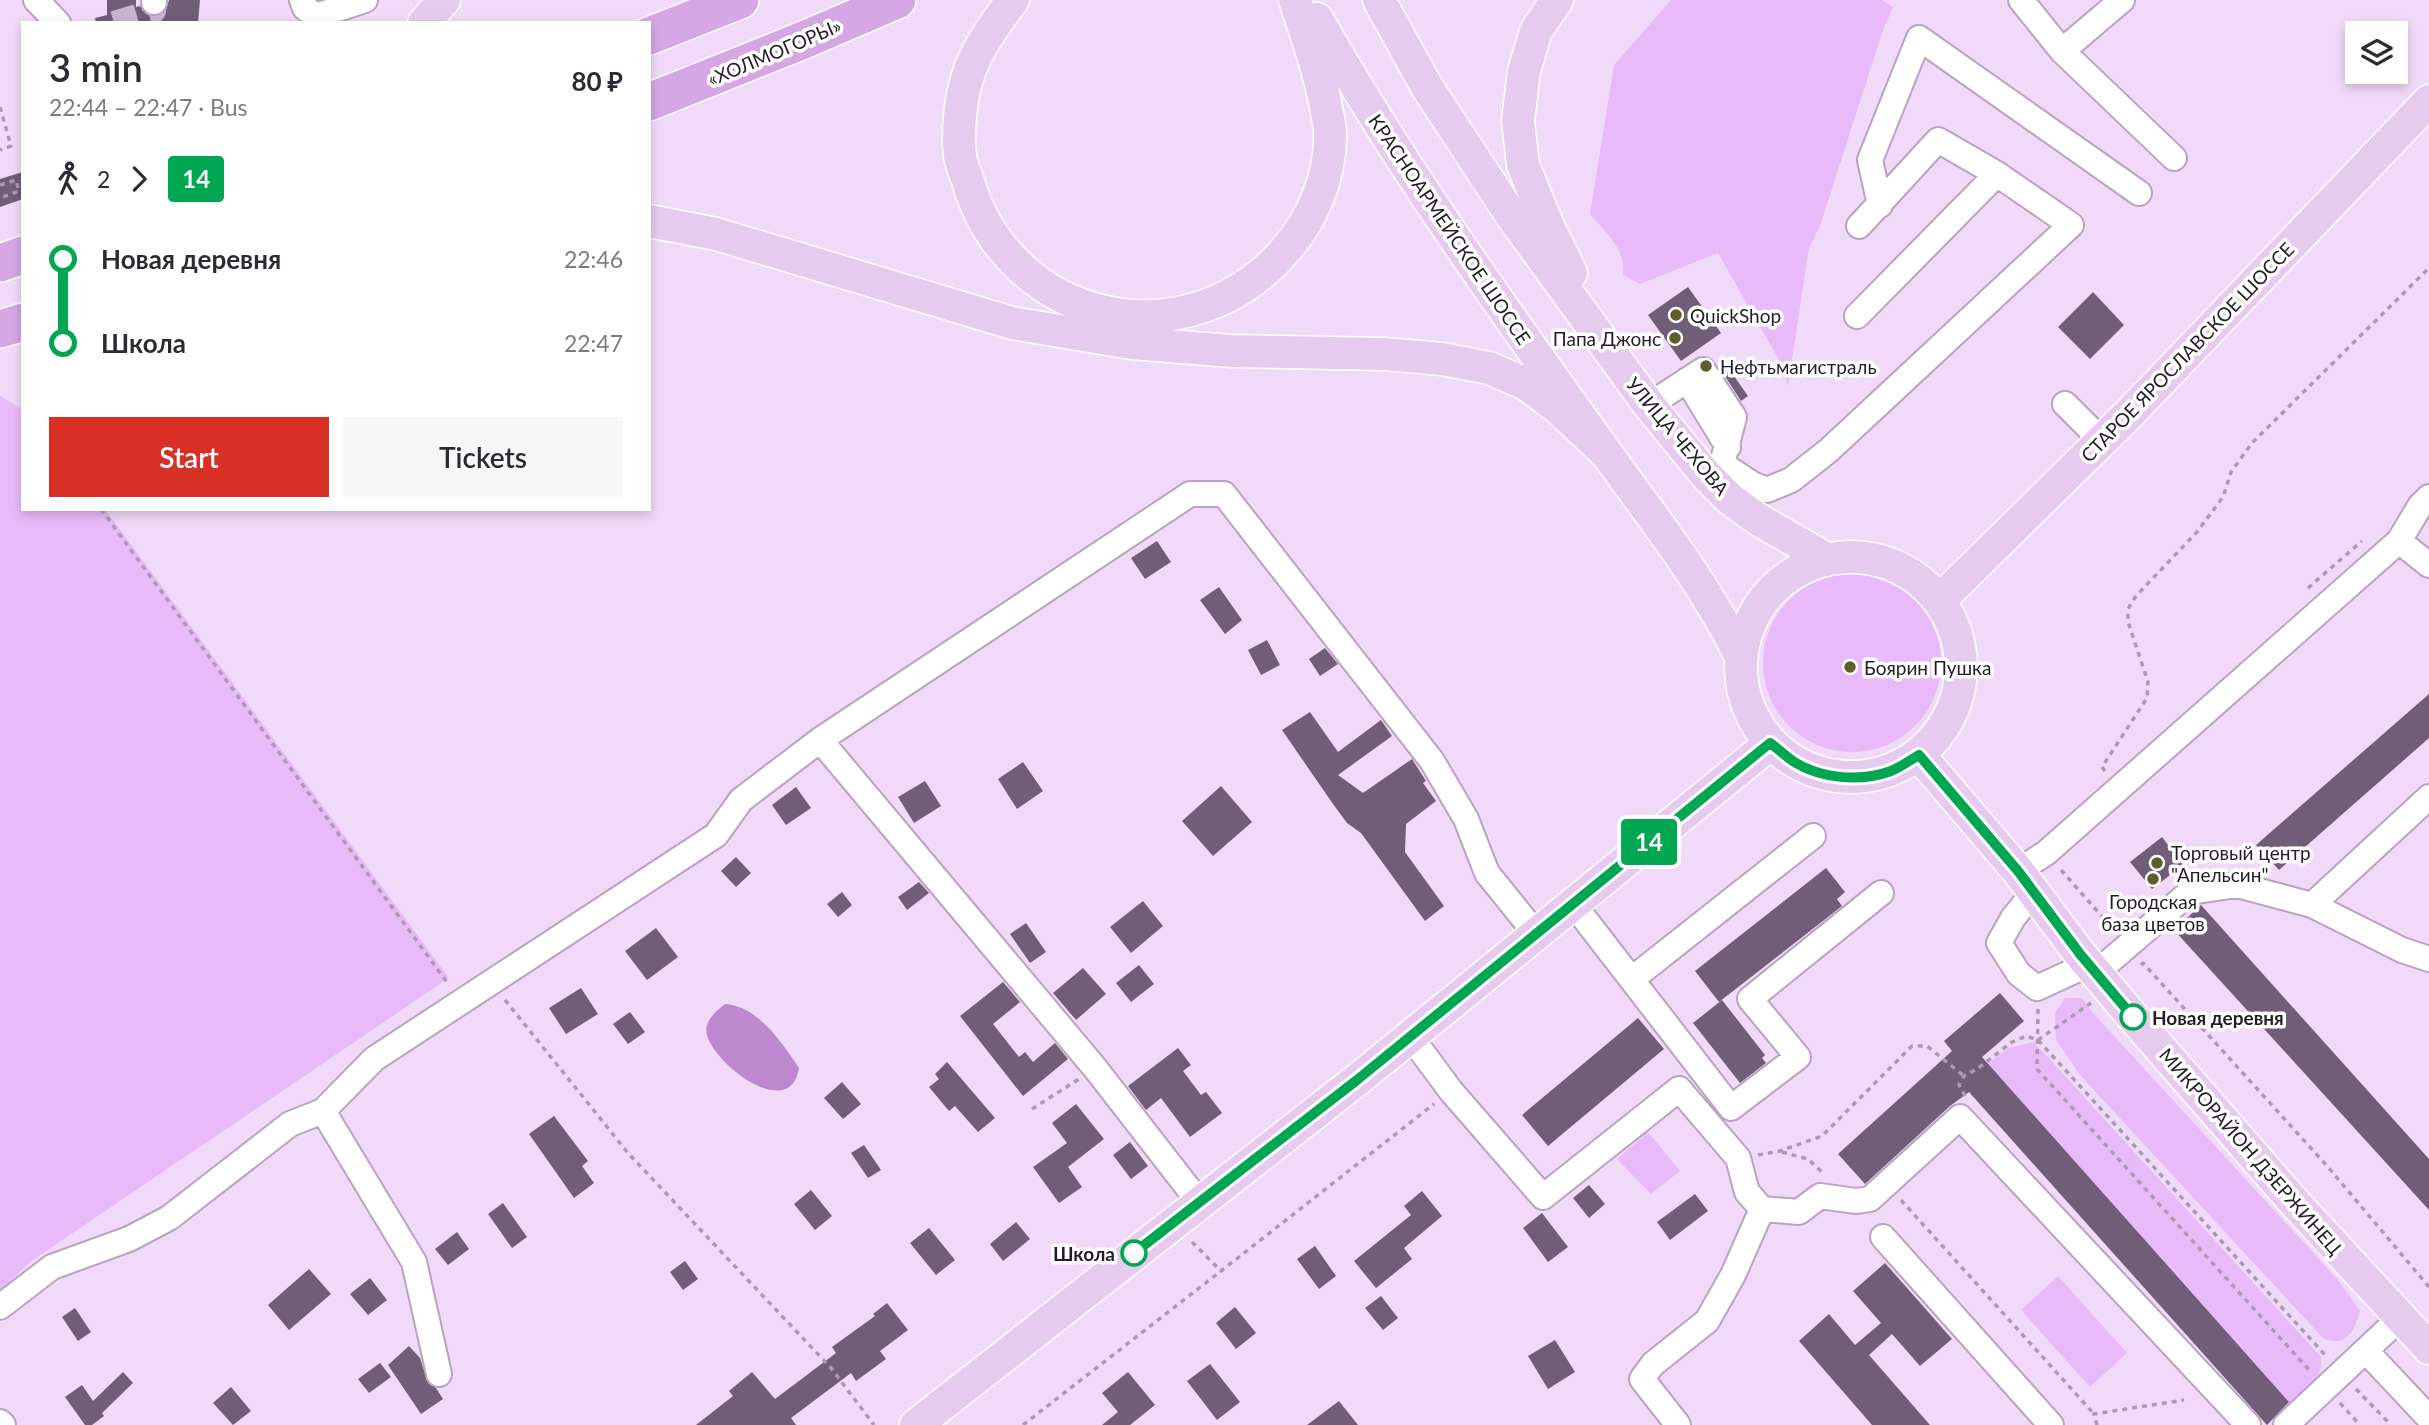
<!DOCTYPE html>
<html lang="en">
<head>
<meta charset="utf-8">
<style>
	:root { --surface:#fff; --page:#f7f7f7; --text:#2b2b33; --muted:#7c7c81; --accent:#d93025 }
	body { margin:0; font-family:Lato,sans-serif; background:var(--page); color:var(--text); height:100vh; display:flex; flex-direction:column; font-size:26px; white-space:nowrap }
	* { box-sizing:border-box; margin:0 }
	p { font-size:23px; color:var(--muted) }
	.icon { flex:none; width:38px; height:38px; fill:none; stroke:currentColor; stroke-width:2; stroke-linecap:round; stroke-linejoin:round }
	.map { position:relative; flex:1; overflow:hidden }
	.details { position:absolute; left:21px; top:21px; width:630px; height:490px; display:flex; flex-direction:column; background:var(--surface); border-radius:0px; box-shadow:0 4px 10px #0003 }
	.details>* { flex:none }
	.badge { padding:0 14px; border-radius:5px; font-size:24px; line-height:46px }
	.controls { position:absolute; left:2345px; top:21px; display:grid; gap:14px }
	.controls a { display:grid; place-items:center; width:63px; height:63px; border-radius:0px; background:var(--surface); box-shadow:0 4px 10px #0003; font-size:35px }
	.map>.badge { position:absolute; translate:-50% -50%; box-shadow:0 0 0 4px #fff }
	.legs { display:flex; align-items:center; gap:10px; height:77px; padding:0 28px; font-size:23px }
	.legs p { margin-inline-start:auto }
	.overview { display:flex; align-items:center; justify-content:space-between; height:119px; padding:0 28px }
	h1 { font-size:38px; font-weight:600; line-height:52px }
	.action { display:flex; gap:14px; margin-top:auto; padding:14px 28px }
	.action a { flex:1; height:80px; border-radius:0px; background:var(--accent); color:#fff; font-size:28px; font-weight:600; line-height:80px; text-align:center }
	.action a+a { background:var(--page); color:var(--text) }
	ul { padding:0 28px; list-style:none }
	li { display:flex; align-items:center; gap:24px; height:84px; font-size:26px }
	li i { display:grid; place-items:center; width:10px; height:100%; margin:0 9px; background:currentColor }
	li i::after { content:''; width:18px; height:18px; margin:-9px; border:5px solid; border-radius:50%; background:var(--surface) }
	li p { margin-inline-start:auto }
	li:first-child i { background:linear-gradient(#0000 50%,currentColor 0) }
	li:last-child i { background:linear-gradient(currentColor 50%,#0000 0) }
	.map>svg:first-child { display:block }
	.green { fill:#e9bafa }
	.water { fill:#be88d1 }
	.building { fill:#705d78 }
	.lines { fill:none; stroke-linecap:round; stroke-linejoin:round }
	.minor-tunnel { stroke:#c8b4cf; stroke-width:24; stroke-dasharray:24 12; stroke-linecap:butt }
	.minor-casing { stroke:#b8a3c0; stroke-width:28 }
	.major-casing { stroke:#fff; stroke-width:35 }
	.highway-casing { stroke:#fff; stroke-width:40 }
	.path { stroke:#ac9ab2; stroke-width:3.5; stroke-dasharray:5 5; stroke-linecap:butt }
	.minor { stroke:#fff; stroke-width:24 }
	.major { stroke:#e6cbef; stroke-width:32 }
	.highway { stroke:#d5a8e5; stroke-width:37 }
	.line-1-casing { stroke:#fff; stroke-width:16 }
	.line-1 { stroke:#00a651; stroke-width:10 }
	.poi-dot { fill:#5f5d2a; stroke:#fff; stroke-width:2.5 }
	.stop-1-dot { fill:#fff; stroke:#00a651; stroke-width:3.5 }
	.labels { text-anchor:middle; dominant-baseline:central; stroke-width:7; stroke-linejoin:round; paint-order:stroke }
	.street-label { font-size:19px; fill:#231b26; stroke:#fff }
	.poi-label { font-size:19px; fill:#231b26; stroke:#fff; text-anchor:start }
	.stop-label { font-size:19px; font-weight:bold; fill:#231b26; stroke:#fff; text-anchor:start }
</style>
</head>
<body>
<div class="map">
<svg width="2429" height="1425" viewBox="0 0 2429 1425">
	<rect width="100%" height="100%" fill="#f1daf9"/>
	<!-- green -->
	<path class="green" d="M1671 0H1882L1893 7 1883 30 1820 226 1809 248 1788 386 1781 363 1718 253 1640 284 1623 275C1626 249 1606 233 1590 214L1614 65Z
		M0 396 23 409V509H105L449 978 30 1262 0 1291Z
		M1763 663a89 89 0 1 1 178 0a89 89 0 1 1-178 0Z
		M2065 998H2082L2093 1013 2339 1281 2360 1311C2355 1330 2346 1349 2323 1338L2081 1076 2056 1040 2055 1013Z
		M2034 1042 2321 1357C2323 1381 2306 1390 2290 1404L1987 1064 2009 1048Z
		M1648 1132 1680 1171 1651 1194 1617 1159Z
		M2058 1276 2127 1353 2090 1387 2021 1310Z"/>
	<!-- water -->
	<path class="water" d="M725 1004C758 1006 782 1043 799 1068 790 1123 714 1064 707 1035 703 1022 716 1011 725 1004Z"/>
	<!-- building -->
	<path class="building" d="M107 0H136V7L140 6 146 14 153 17 161 15 166 10 169 0H200L198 23H96L95 18 107 15Z
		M23 172V199L0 207V179Z
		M1688 287 1721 333 1681 361 1648 315Z
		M2093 292 2124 325 2090 359 2058 327Z
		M1727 366 1748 396 1741 401 1721 370Z
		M1157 541 1171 562 1145 579 1131 558Z
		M1219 587 1242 620 1225 634 1200 600Z
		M1267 640 1280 665 1261 675 1248 650Z
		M1325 648 1338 664 1320 676 1309 659Z
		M2429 694V738L2279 870 2256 845Z
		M1310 712 1338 752 1381 720 1392 736 1338 775 1363 793 1412 759 1426 781 1423 783 1436 801 1406 824 1405 852 1444 906 1425 921 1361 833 1347 823 1333 804 1282 730Z
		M1023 762 1043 791 1017 809 998 779Z
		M925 781 941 806 914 823 898 797Z
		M1221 786 1252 822 1213 856 1182 821Z
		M796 787 811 808 786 825 772 805Z
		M2162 837 2183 865 2152 889 2130 862Z
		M736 857 751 873 736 887 721 871Z
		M1826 868 1845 892 1837 899 1842 906 1719 1002 1695 971Z
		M919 882 929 893 907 910 898 897Z
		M842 892 852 905 838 917 827 904Z
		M1143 901 1163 926 1131 953 1110 927Z
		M2201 905 2429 1159V1210L2174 930Z
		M1026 923 1046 952 1030 963 1010 934Z
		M656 928 678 957 647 980 625 951Z
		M1139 965 1154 984 1131 1002 1116 983Z
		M1083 968 1106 994 1076 1020 1053 993Z
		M1003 982 1020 1002 993 1024 1019 1057 1025 1052 1033 1062 1055 1043 1068 1059 1023 1096 960 1016Z
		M581 988 598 1014 566 1034 549 1008Z
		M2000 993 2024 1021 1982 1057 2289 1402 2267 1425 1969 1092 1950 1106 1865 1184 1838 1154 1952 1051 1944 1041Z
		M1722 1000 1765 1055 1762 1058 1766 1063 1740 1083 1693 1023Z
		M630 1012 645 1032 628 1044 613 1024Z
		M1638 1018 1664 1049 1548 1146 1522 1115Z
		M1178 1048 1191 1065 1183 1071 1201 1095 1206 1092 1222 1113 1190 1137 1161 1098 1146 1110 1128 1086Z
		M947 1062 995 1118 978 1132 955 1106 949 1111 929 1087 939 1079 935 1074Z
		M842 1082 861 1104 843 1119 824 1098Z
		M1076 1104 1104 1139 1068 1167 1082 1187 1059 1203 1033 1167 1067 1143 1052 1123Z
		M554 1116 588 1161 582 1166 594 1183 574 1198 529 1134Z
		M1130 1142 1148 1166 1131 1179 1113 1155Z
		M864 1145 881 1170 868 1178 851 1153Z
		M1589 1185 1605 1204 1589 1218 1573 1198Z
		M811 1190 832 1216 815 1230 794 1204Z
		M1422 1191 1442 1216 1404 1248 1412 1259 1376 1288 1354 1261 1411 1215 1404 1206Z
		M1695 1194 1708 1211 1670 1240 1657 1222Z
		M503 1203 527 1237 512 1248 488 1214Z
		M1542 1213 1568 1247 1548 1262 1523 1228Z
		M1016 1222 1030 1239 1003 1261 990 1244Z
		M929 1228 955 1260 936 1275 910 1243Z
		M457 1232 469 1249 448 1265 435 1249Z
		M1315 1246 1336 1276 1319 1289 1297 1259Z
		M685 1261 698 1279 683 1290 670 1272Z
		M1885 1263 1952 1339 1920 1366 1892 1334 1869 1355 1930 1425H1872L1799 1341 1829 1314 1855 1345 1881 1323 1853 1291Z
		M309 1269 331 1294 289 1330 268 1305Z
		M370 1278 387 1300 368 1315 350 1294Z
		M1381 1296 1398 1318 1383 1330 1365 1308Z
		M887 1303 908 1330 880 1351 886 1359 856 1381 851 1373 791 1418 796 1425H696L733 1396 729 1391 752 1372 775 1399 836 1353 832 1347 875 1316 873 1314Z
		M1235 1307 1256 1333 1236 1349 1216 1323Z
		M75 1308 91 1332 78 1341 62 1317Z
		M1555 1340 1575 1372 1548 1389 1528 1356Z
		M409 1346 420 1358 428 1383 436 1388 443 1399 421 1414 388 1365Z
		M380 1363 391 1377 369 1393 358 1379Z
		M1210 1364 1240 1402 1217 1420 1187 1381Z
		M123 1372 133 1383 102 1413 104 1416 92 1425H85L65 1397 82 1385 93 1401Z
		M1128 1372 1155 1405 1130 1425H1102L1118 1412 1102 1393Z
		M231 1387 251 1411 233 1425 213 1403Z
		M1339 1401 1358 1425H1307Z"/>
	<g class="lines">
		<!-- minor-tunnel -->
		<path class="minor-tunnel" d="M114 23 154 11V2"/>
		<defs>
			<path id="minor" d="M36 0 58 23
				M302 0 305 8 316 16 365 0
				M2021 0 2062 51 2174 158
				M154 2V0
				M2062 51 2122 0
				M1880 205 1870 160 1919 38 2139 193
				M1857 316 1997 174
				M1687 380 1728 447
				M2065 404 2102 441
				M1649 405 1703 370 1734 417 1722 464 1710 472
				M1722 464 1752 484 1767 490 1791 480 1828 451 2071 225 1997 174 1938 140 1859 226
				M2399 541 2420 506 2429 497
				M820 740 1095 1068 1199 1202
				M2018 871 2046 853 2399 541 2429 565
				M2034 892 2013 918 1999 943 2019 974 2037 988 2089 964
				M1574 905 1731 1108 1798 1057 1750 999 1881 893
				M2312 905 2402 950 2429 959
				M2096 973 2190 892 2237 885 2312 905 2429 797
				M1632 979 1813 836
				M1411 1037 1451 1091 1543 1197 1679 1089 1738 1158 1747 1192 1762 1209 1799 1212 1820 1196 1856 1201 1870 1199 1960 1117 2248 1425
				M1883 1237 2051 1425
				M0 1307 52 1267 129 1239 169 1218 290 1124 323 1111
				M2366 1351 2429 1418
				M439 1374 414 1262 323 1111 374 1059 716 835 741 800 820 740 1190 494H1224L1432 761 1466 819 1487 873 1537 935
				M0 1422 3 1425
				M1678 1425 1642 1379 1653 1364 1707 1321 1733 1275 1762 1209
				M2286 1425 2400 1318"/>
			<path id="major" d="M1013 0C997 21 982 41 971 67 961 92 957 128 960 156 961 164 965 173 968 181 1009 323 1184 363 1283 253 1312 221 1331 177 1330 133 1330 124 1327 115 1326 107 1319 70 1307 36 1295 0
				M1379 0 1427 87 1511 215 1649 405 1706 475 1730 499 1759 520 1825 558
				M1557 0 1536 31 1524 71 1518 121 1523 165 1548 226 1571 273
				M1317 19C1398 162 1493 295 1589 429 1641 503 1701 575 1741 657
				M424 23 444 0
				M649 221 716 234 1012 323 1131 343 1231 351 1384 354 1442 359 1489 368 1526 384 1559 409 1605 452
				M1741 667a110 110 0 1 1 220 0a110 110 0 1 1-220 0Z
				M1940 600 2127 416 2429 101
				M1919 755 2018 871 2080 954 2133 1017 2294 1202 2429 1348
				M916 1425 1357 1080 1771 743"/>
			<path id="highway" d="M649 36 740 0
				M649 102 806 39 897 0
				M0 263 23 255
				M0 329 23 322"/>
		</defs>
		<!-- minor casing -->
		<use href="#minor" class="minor-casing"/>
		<!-- major casing -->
		<use href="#major" class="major-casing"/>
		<!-- highway casing -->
		<use href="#highway" class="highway-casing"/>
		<!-- path -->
		<path class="path" d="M0 107 11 146 0 150
			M0 185 16 180 19 191 3 197
			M101 509 449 985
			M2308 588 2362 541
			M2105 771 2102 767 2147 698 2148 682 2128 622V609L2136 596 2197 532 2223 497 2231 472 2252 443 2429 268
			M2061 870 2114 930
			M2141 965 2143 963 2328 1167 2429 1287
			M505 1000 628 1153 831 1368 874 1425
			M2038 1009 2037 1069 2311 1372
			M2038 1040 2091 1003
			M1965 1096 1959 1085 1964 1076 1977 1069 2012 1042 2026 1036 2038 1040 2327 1357
			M1032 1109 1079 1079
			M1782 1152 1808 1159 1824 1174
			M1758 1155 1780 1151 1822 1136 1912 1046H1927L1964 1076
			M1901 1200 2094 1414
			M1192 1242 1221 1271 1434 1104
			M2356 1389 2391 1425
			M2340 1403 2360 1425
			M1023 1425 1221 1271
			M2097 1425 2094 1414 2184 1400"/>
		<!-- minor -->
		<use href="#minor" class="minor"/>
		<!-- major -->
		<use href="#major" class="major"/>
		<!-- highway -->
		<use href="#highway" class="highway"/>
	</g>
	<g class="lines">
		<defs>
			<path id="line-1" d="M1134 1253 1357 1080 1770 743C1779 749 1787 758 1796 763 1823 779 1861 782 1891 771 1901 767 1910 760 1919 755L2018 871 2080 954 2133 1017"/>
		</defs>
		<!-- line-1 casing -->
		<use href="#line-1" class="line-1-casing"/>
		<!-- line-1 -->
		<use href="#line-1" class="line-1"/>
	</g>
	<!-- markers -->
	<g class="poi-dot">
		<circle cx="1676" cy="315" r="7"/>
		<circle cx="1675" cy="338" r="7"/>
		<circle cx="1706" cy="366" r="7"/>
		<circle cx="1850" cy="667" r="7"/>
		<circle cx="2157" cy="863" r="7"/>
		<circle cx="2153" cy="879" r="7"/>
	</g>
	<g class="stop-1-dot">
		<circle cx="2133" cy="1017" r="12"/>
		<circle cx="1134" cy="1253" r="12"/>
	</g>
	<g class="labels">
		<!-- street labels -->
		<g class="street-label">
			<text transform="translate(774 52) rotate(-23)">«ХОЛМОГОРЫ»</text>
			<text transform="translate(1450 229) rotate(56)">КРАСНОАРМЕЙСКОЕ ШОССЕ</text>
			<text transform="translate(2187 352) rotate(-46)">СТАРОЕ ЯРОСЛАВСКОЕ ШОССЕ</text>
			<text transform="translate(1678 436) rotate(50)">УЛИЦА ЧЕХОВА</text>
			<text transform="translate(2251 1151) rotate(49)">МИКРОРАЙОН ДЗЕРЖИНЕЦ</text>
		</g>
		<!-- poi labels -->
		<g class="poi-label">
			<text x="1690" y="315">QuickShop</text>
			<text x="1661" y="338" text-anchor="end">Папа Джонс</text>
			<text x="1720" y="366">Нефтьмагистраль</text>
			<text x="1864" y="667">Боярин Пушка</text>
			<text x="2171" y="852">Торговый центр<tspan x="2171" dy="22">"Апельсин"</tspan></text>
			<text x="2153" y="901" text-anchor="middle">Городская<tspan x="2153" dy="22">база цветов</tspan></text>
		</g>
		<!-- stop labels -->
		<g class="stop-label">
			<text x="2152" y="1017">Новая деревня</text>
			<text x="1115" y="1253" text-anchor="end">Школа</text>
		</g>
	</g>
</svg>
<div class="controls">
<a><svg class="icon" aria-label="layers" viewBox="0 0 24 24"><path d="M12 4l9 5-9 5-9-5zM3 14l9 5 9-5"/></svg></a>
</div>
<b class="badge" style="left:1649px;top:842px;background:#00a651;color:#fff">14</b>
<section class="details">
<div class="overview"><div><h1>3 min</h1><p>22:44 – 22:47 · Bus</p></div><b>80 ₽</b></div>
<div class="legs"><svg class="icon" aria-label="walk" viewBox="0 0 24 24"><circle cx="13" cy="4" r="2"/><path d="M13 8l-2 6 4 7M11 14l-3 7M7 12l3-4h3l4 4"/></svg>2<svg class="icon" aria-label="forward" viewBox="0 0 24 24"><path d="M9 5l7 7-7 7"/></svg><b class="badge" style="background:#00a651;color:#fff">14</b></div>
<ul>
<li><i style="color:#00a651"></i><b>Новая деревня</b><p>22:46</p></li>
<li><i style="color:#00a651"></i><b>Школа</b><p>22:47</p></li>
</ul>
<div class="action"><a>Start</a><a>Tickets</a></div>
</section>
</div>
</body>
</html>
